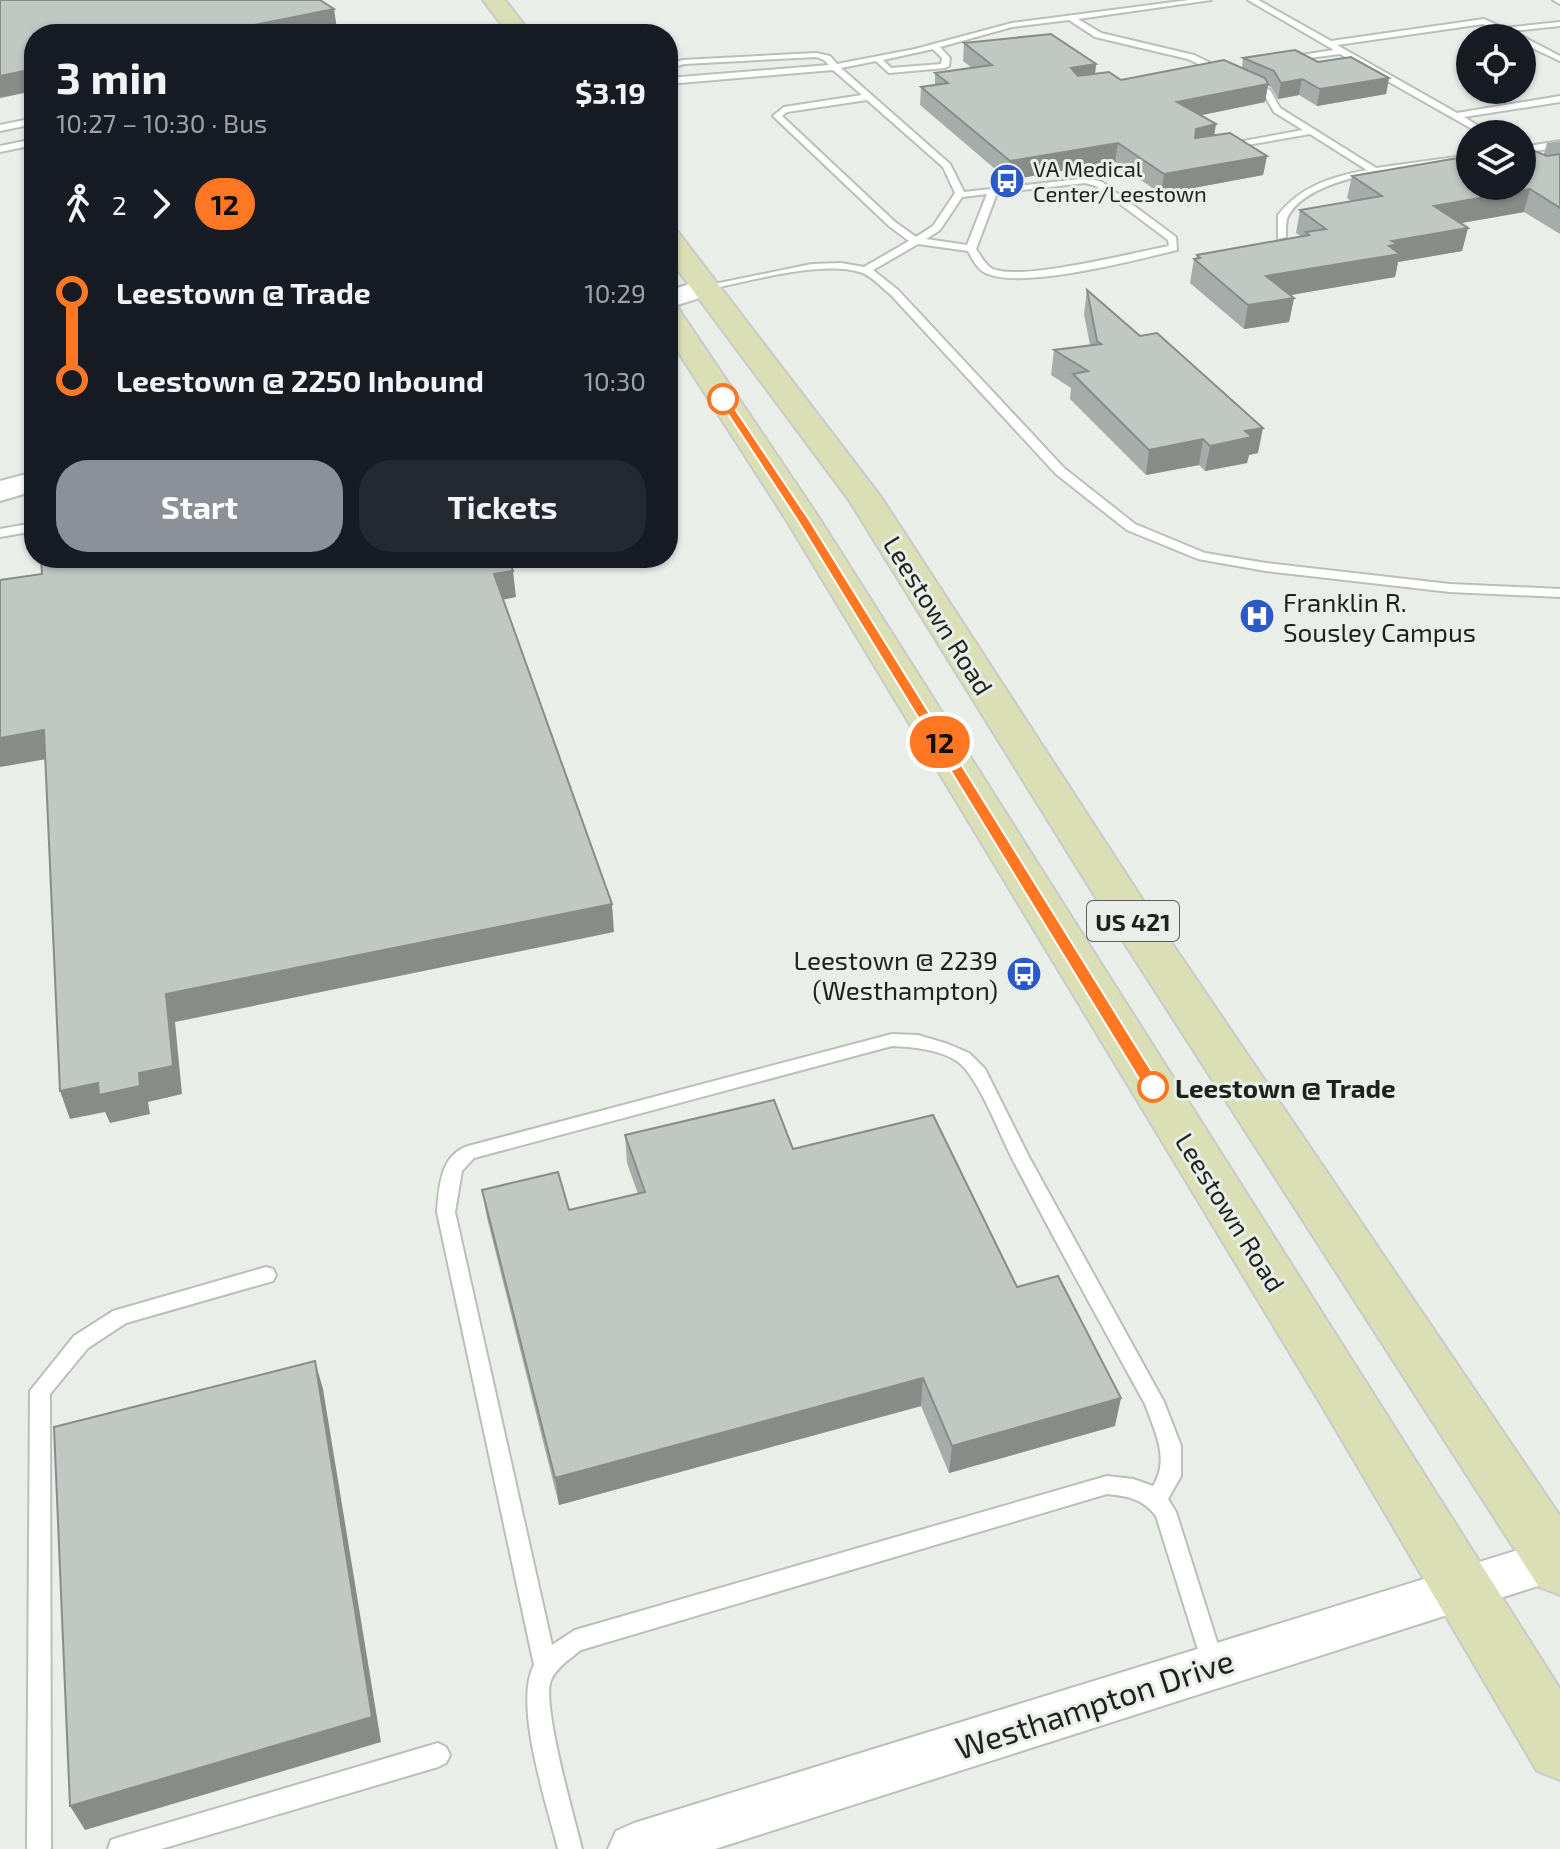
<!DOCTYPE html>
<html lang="en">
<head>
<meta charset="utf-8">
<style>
	:root { --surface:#171b24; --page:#242831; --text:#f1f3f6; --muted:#9ea1a6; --accent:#8c9099 }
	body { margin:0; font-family:"Exo 2",sans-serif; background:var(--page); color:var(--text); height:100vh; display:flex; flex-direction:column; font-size:30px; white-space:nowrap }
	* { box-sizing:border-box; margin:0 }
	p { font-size:26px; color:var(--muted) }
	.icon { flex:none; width:44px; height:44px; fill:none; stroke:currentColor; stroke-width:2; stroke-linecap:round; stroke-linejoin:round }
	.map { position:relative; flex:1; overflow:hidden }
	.drawer { position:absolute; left:24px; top:24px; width:654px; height:544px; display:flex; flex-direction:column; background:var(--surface); border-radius:32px; box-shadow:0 2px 6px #0004 }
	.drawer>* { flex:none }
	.badge { padding:0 16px; border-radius:26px; font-size:28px; line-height:52px }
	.tools { position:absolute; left:1456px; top:24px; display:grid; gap:16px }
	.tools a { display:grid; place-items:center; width:80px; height:80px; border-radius:50%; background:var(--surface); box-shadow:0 2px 6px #0004; font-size:40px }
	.map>.badge { position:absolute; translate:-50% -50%; box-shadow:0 0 0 4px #fff }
	.legs { display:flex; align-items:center; gap:12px; height:88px; padding:0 32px; font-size:26px }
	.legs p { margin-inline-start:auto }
	.overview { display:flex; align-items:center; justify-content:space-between; height:136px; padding:0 32px }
	h1 { font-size:44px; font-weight:700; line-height:60px }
	.button { display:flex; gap:16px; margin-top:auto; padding:16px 32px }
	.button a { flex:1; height:92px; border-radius:32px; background:var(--accent); color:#fff; font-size:32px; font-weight:700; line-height:92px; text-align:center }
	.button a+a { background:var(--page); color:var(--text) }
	ul { padding:0 32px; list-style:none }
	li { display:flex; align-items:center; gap:28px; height:88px; font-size:30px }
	li i { display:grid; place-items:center; width:12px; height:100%; margin:0 10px; background:currentColor }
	li i::after { content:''; width:20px; height:20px; margin:-10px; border:6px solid; border-radius:50%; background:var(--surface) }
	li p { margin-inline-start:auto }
	li:first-child i { background:linear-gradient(#0000 50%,currentColor 0) }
	li:last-child i { background:linear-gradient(currentColor 50%,#0000 0) }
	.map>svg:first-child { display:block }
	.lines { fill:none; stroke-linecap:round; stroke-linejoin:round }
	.service-casing { stroke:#bbbfba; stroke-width:4 }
	.minor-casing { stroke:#bbbfba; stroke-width:4 }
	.tertiary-casing { stroke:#bbbfba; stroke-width:4 }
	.primary-casing { stroke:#c9cac9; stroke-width:4 }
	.service { fill:#fff; fill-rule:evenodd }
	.minor { fill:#fff; fill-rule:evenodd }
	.tertiary { fill:#fff; fill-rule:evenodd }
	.primary { fill:#dadfb5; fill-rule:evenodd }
	.wall { fill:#a6aca9 }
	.shaded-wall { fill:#878c89 }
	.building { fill:#c1c8c4; stroke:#878c89; stroke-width:2 }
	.line-1 { fill:#ff7723; stroke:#fff; stroke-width:2 }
	.stop-1-dot { fill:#fff; stroke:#ff7723; stroke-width:4 }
	.labels { text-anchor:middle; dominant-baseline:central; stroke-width:6; stroke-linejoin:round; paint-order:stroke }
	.far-poi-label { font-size:22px; fill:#1f211f; stroke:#eaeee9; text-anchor:start }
	.shield { fill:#eaeee9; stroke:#5c5e5c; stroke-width:2 }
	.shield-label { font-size:24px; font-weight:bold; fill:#1f211f }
	.poi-label { font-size:26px; fill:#1f211f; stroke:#eaeee9; text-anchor:start }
	.street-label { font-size:26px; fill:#1f211f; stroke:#eaeee9 }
	.stop-label { font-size:26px; font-weight:bold; fill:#1f211f; stroke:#eaeee9; text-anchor:start }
	.near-street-label { font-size:32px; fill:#1f211f; stroke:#eaeee9 }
</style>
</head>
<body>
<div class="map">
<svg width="1560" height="1849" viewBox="0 0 1560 1849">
	<rect width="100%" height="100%" fill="#eaeee9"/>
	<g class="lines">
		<defs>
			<path id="service" d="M1189 0H1211L1078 19 1101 33 1194 55 1225 70V74H1219L1188 59 1095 37 1069 20 1012 27 940 47 950 58 949 66 945 68 889 73 876 61 841 68 950 164 964 192 1088 178 1102 182 1176 237 1177 250C1136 260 1025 289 988 274 978 271 973 260 968 251L918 244 873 270 898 290 1064 468 1135 524 1205 553 1266 563 1450 584 1560 589V597L1450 592 1266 571 1198 559 1127 530 1056 474 890 294C881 287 871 275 860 272 821 260 746 282 705 290L700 287 812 264 841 263 864 267 909 241 889 226 773 116 784 107 862 95 833 70 668 84V78L829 65 824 60 816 57 684 64 668 69V64L683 60 816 53 830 56 837 64 915 49 1012 23ZM933 49 942 58 941 64 891 68 883 60ZM867 100 943 167 955 193 933 226 916 237 895 222 782 116 787 112ZM1085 183 1096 186 1168 240 1169 246C1136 252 1016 283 991 268 985 264 980 255 976 249L997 193ZM987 194 967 245 926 239 940 230 962 197Z
				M1248 0H1258L1331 41 1484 19 1504 28 1560 22V26L1512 31 1560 56V61L1522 43V38H1512L1483 24 1337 45 1457 113 1560 96V102L1464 117 1491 134H1481L1340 54 1285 61 1288 57 1334 50Z
				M1553 0H1560V4Z
				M1244 81 1270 90 1280 108 1376 168 1470 155V161C1425 165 1316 172 1290 213 1285 219 1286 229 1286 237L1278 239V215C1301 186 1331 177 1367 170L1310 134 1224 149V145L1227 144 1303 130 1274 112 1264 94 1244 85Z
				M34 118V124L0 131V125Z
				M34 139V145L0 152V146Z
				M1560 141V147L1522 153V147Z
				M34 523V531L0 537V529Z
				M892 1034 918 1035 948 1044 969 1053 985 1069 1029 1157 1164 1402 1181 1446V1476L1168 1499 1176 1512 1224 1664 1221 1672 1213 1675 1205 1672 1156 1516C1143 1499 1128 1496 1107 1494L581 1650C571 1658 556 1668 551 1680 541 1703 575 1820 582 1849H558C547 1805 513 1704 534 1665L437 1212C439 1188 440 1155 468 1146ZM892 1046C913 1047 938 1049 957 1061 979 1077 1000 1136 1014 1162 1056 1243 1101 1324 1145 1404 1155 1432 1170 1459 1153 1486L1133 1479 1107 1476 575 1630 552 1645 455 1212 462 1171 474 1158Z
				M266 1267 273 1269 276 1275 273 1281 126 1323 88 1348 50 1394 51 1849H27L30 1391 74 1336 113 1311Z
				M438 1743 446 1747 450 1755 446 1763 438 1767 161 1849H108L111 1840 120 1837Z"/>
			<path id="minor" d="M1560 1537V1579L715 1849H608L616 1831 634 1823Z"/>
			<path id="tertiary" d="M705 279 715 281 718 287 715 293 668 308V291Z
				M34 472V491L0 501V481Z"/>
			<path id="primary" d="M483 0H505L531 34H509Z
				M668 230 678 232 881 497 1148 908 1560 1516V1595L1539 1587 1116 930 849 500 668 257Z
				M668 305 678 308 821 521 1560 1689V1780L1537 1771 1325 1411 787 521 668 336Z"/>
		</defs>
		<!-- service casing -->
		<use href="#service" class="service-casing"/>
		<!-- minor casing -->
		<use href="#minor" class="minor-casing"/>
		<!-- tertiary casing -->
		<use href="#tertiary" class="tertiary-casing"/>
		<!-- primary casing -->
		<use href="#primary" class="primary-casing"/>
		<!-- service -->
		<use href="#service" class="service"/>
		<!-- minor -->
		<use href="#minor" class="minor"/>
		<!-- tertiary -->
		<use href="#tertiary" class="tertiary"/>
		<!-- primary -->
		<use href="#primary" class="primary"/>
	</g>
	<!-- wall -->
	<path class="wall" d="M964 43 1096 64 1095 74 1121 80 1242 68 1243 58 1318 62 1389 78 1386 94 1317 106 1299 95 1278 99 1271 87 1268 86 1265 102 1200 115 1215 135 1267 156 1263 175 1161 194 1115 162 1008 180 920 105 921 87 935 85V73L972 68 963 61Z
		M1560 141V234L1524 212 1460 223 1468 228 1462 251 1398 262 1395 277 1291 295 1294 298 1289 322 1244 329 1190 283 1194 259H1196L1197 255 1301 236 1296 233 1300 210 1351 201 1347 198 1352 176 1544 154 1547 143Z
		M1087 290 1258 453 1249 455 1247 463 1205 471 1199 465 1146 475 1070 399 1071 388 1051 375 1054 350 1090 345 1084 314Z
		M625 1135 793 1149 1017 1287 1115 1426 949 1473 921 1406 559 1505 487 1218 482 1190 569 1210 638 1194 627 1163Z"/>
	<!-- shaded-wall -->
	<path class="shaded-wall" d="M334 9 337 29 314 34H210Z
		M1096 64 1094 81 1070 86 1071 68Z
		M34 69V91L0 98V76Z
		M1389 78 1386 94 1317 106 1320 89Z
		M1302 79 1299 95 1278 99 1281 83Z
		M1268 84 1265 102 1174 121 1177 102Z
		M1216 124 1213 143 1193 147 1196 129Z
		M1118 143 1115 162 1008 180 1010 161Z
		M1267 156 1263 175 1161 194 1164 174Z
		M1530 189 1524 212 1428 229 1434 206Z
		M1468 228 1462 251 1398 262 1395 277 1262 300 1266 276 1389 246 1392 241Z
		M1294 298 1289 322 1244 329 1248 305Z
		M1263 428 1258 453 1249 455 1247 463 1205 471 1210 446 1245 431Z
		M1203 439 1199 465 1146 475 1149 450Z
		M513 571 516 597 497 601 494 574Z
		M44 730 53 758 0 767V738Z
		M612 904 614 932 175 1022 182 1094 148 1102 150 1114 110 1123 105 1112 70 1119 60 1091 139 1073 166 994Z
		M315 1361 323 1389 381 1742 85 1830 70 1806Z
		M923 1378 921 1406 559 1505 555 1478Z
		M1121 1398 1115 1426 949 1473 952 1446Z"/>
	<!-- building -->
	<path class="building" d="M0 0H320L334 9 210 34H34V69L0 76Z
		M1051 34 1096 64 1071 68 1078 76 1109 72 1121 80 1224 60 1265 78 1268 84 1177 102 1216 124 1196 129 1195 138 1230 133 1267 156 1164 174 1118 143 1010 161 921 87 948 83 935 73 992 65 964 43Z
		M1295 50 1318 62 1351 57 1389 78 1320 89 1302 79 1281 83 1274 71 1243 58Z
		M1522 147H1525L1547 156 1560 154V208L1530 189 1434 206 1468 228 1392 241 1398 244 1389 246 1400 254 1266 276 1294 298 1248 305 1194 259 1200 258 1197 255 1309 235 1306 232 1326 229 1300 210 1382 196 1352 176 1470 156V186H1522Z
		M1087 290 1140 336 1157 333 1263 428 1245 431 1252 437 1210 446 1203 439 1149 450 1073 374 1088 371 1054 350 1101 344 1097 341Z
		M41 558H508L513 571 494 574 612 904 166 994 173 1066 139 1073 140 1086 99 1095 98 1083 60 1091 44 730 0 738V580L42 574Z
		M774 1100 793 1149 933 1115 1017 1287 1058 1276 1121 1398 952 1446 923 1378 555 1478 482 1190 558 1172 569 1210 645 1192 625 1135Z
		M315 1361 372 1717 70 1806 54 1427Z"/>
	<!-- line-1 -->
	<path class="line-1" d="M719 397H727L810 521 1159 1083 1161 1087 1159 1092H1147L798 521 718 399Z"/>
	<!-- icons -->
	<defs>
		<symbol id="bus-disc" viewBox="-11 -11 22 22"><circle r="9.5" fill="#2b59c8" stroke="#eaeee9"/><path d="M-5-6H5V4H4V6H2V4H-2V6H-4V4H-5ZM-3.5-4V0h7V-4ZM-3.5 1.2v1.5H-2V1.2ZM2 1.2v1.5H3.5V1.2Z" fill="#fff"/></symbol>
		<symbol id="hospital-disc" viewBox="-11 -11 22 22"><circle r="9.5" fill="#2b59c8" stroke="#eaeee9"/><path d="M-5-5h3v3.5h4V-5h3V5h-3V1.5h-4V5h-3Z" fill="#fff"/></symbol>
	</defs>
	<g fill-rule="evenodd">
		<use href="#bus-disc" x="987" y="161" width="40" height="40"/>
		<use href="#hospital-disc" x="1237" y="596" width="40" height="40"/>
		<use href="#bus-disc" x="1004" y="954" width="40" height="40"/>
	</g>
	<!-- markers -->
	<g class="stop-1-dot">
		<circle cx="723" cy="399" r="14"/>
		<circle cx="1153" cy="1087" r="14"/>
	</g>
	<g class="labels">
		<!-- far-poi labels -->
		<g class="far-poi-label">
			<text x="1033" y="168">VA Medical<tspan x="1033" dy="25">Center/Leestown</tspan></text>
		</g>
		<!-- shield labels -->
		<rect class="shield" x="1087" y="901" width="92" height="40" rx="6"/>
		<g class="shield-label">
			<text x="1133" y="921">US 421</text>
		</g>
		<!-- poi labels -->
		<g class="poi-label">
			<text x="1283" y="601">Franklin R.<tspan x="1283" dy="30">Sousley Campus</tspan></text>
			<text x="998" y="959" text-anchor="end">Leestown @ 2239<tspan x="998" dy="30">(Westhampton)</tspan></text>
		</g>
		<!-- street labels -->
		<g class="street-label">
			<text transform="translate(939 615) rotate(58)">Leestown Road</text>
			<text transform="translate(1231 1212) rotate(58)">Leestown Road</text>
		</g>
		<!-- stop labels -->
		<g class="stop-label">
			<text x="1175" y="1087">Leestown @ Trade</text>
		</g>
		<!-- near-street labels -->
		<g class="near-street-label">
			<text transform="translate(1094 1703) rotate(-18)">Westhampton Drive</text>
		</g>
	</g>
</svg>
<div class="tools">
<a><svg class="icon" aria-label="locate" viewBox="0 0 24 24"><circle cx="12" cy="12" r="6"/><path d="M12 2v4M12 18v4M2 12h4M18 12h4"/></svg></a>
<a><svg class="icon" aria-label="layers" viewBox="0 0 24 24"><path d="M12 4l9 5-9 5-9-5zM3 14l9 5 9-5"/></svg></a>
</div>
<b class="badge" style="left:940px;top:742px;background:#ff7723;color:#111">12</b>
<section class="drawer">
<div class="overview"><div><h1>3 min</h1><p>10:27 – 10:30 · Bus</p></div><b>$3.19</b></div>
<div class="legs"><svg class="icon" aria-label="walk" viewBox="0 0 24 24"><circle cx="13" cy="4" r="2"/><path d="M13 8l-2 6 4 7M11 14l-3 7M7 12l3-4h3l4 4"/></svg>2<svg class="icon" aria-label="forward" viewBox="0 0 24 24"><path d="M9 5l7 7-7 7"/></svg><b class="badge" style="background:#ff7723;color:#111">12</b></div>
<ul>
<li><i style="color:#ff7723"></i><b>Leestown @ Trade</b><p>10:29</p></li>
<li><i style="color:#ff7723"></i><b>Leestown @ 2250 Inbound</b><p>10:30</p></li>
</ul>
<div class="button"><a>Start</a><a>Tickets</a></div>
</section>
</div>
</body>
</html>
